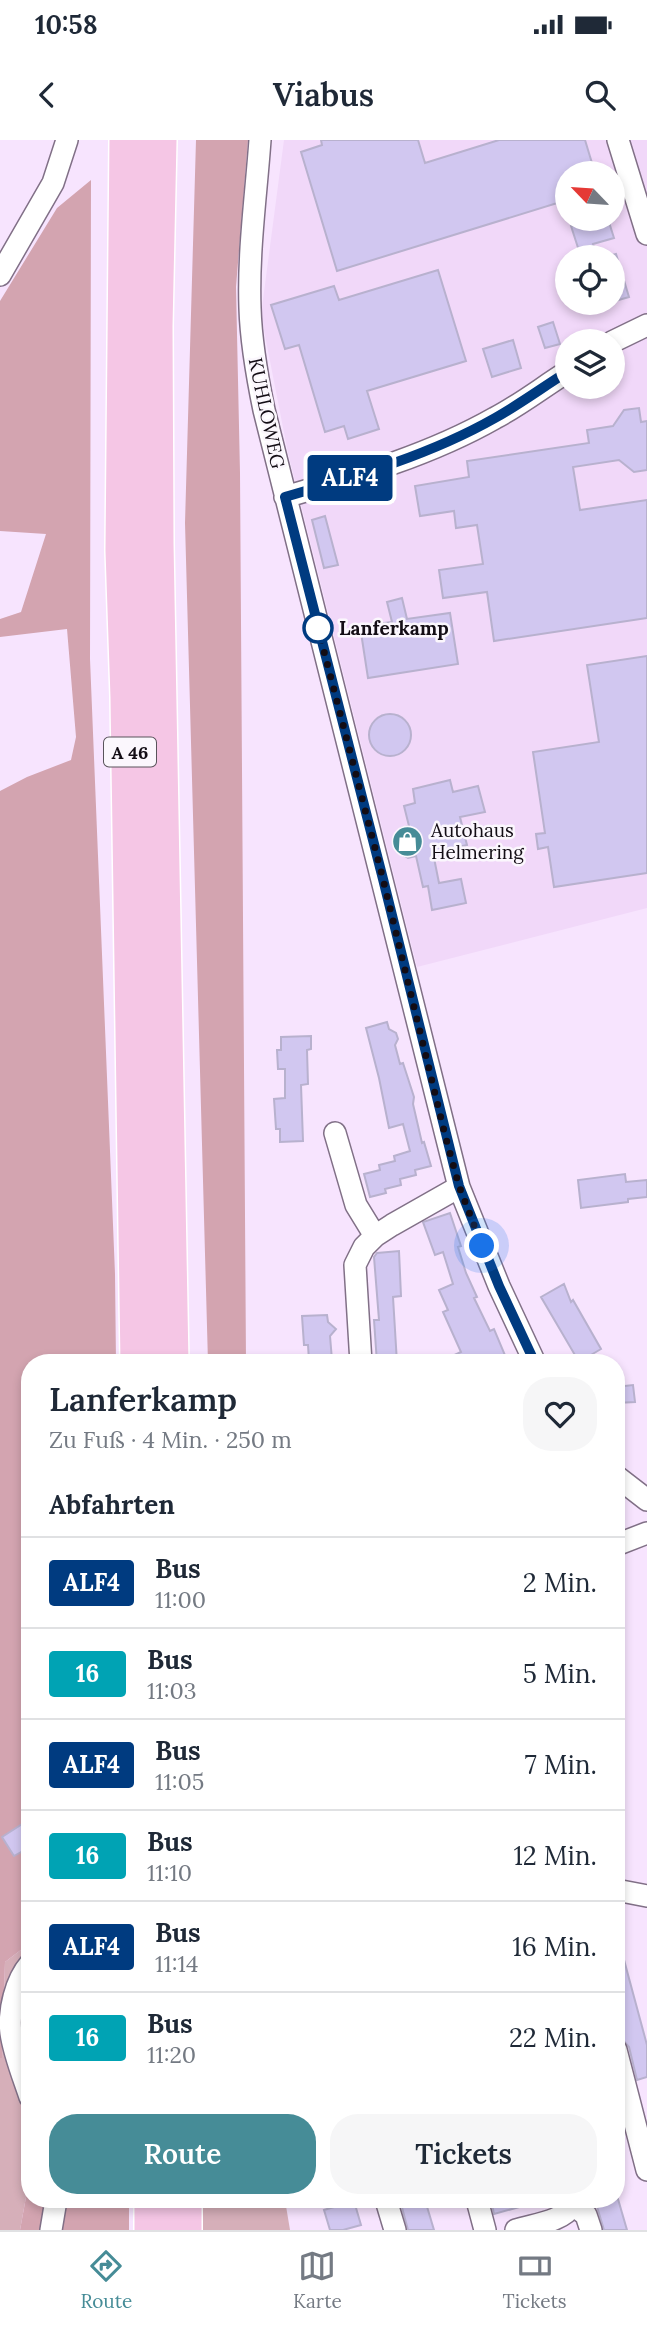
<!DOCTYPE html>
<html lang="de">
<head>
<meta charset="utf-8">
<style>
	:root { --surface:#fff; --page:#f6f6f7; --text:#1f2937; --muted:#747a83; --line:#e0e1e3; --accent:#468c97 }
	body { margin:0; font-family:Lora,serif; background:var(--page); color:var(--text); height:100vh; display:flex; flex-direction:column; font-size:26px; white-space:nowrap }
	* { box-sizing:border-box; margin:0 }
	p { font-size:23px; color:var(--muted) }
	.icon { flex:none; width:38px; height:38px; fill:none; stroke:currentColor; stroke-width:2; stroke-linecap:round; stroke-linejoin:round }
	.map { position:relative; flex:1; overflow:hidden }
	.sheet { position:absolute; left:21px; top:1214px; width:604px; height:854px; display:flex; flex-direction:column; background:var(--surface); border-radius:28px; box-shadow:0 4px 10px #0003 }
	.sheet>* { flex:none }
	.badge { padding:0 14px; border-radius:5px; font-size:24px; line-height:46px }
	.needle { width:46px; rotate:295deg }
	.tools { position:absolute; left:555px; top:21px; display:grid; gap:14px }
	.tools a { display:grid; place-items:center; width:70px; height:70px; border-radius:50%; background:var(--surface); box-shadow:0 4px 10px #0003; font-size:35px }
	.you { position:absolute; width:35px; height:35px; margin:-18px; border:5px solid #fff; border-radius:50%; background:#1a73e8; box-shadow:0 0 0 10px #1a73e833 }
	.map>.badge { position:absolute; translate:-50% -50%; box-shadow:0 0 0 4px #fff }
	h2 { padding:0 28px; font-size:26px; line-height:63px }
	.round { display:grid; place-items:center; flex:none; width:74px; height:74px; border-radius:28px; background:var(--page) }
	.headline { display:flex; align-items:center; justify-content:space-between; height:119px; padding:0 28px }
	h1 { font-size:33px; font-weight:600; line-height:52px }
	.cta { display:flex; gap:14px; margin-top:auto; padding:14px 28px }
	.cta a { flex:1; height:80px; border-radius:28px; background:var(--accent); color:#fff; font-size:28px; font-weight:600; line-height:80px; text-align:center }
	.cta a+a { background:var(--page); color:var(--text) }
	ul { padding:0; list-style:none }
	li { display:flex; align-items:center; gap:21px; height:91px; padding:0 28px; border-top:2px solid var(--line) }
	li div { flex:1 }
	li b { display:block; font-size:26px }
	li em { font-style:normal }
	li .badge { min-width:77px; font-weight:700; text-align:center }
	.status { display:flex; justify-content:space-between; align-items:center; height:49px; padding:0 35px; background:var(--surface); direction:ltr }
	.status svg { height:19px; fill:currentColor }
	header { display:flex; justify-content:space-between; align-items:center; height:91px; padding:0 28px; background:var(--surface); font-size:32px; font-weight:600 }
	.tab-bar { display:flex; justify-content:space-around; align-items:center; height:98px; border-top:2px solid var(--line); background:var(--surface); font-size:19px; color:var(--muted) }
	.tab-bar a { display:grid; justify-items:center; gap:4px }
	.tab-bar .selected { color:var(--accent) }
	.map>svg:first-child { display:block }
	.built { fill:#f1d8f9; fill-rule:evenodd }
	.green { fill:#d6afb9 }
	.forest { fill:#d3a4b0 }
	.building { fill:#d1c7f0; stroke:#b8b1ce; stroke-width:2 }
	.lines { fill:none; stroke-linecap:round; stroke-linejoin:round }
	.minor-casing { stroke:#817087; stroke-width:24 }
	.motorway-casing { stroke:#fff; stroke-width:40 }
	.minor { stroke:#fff; stroke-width:21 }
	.motorway { stroke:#f5c6e5; stroke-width:37 }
	.line-casing { stroke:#fff; stroke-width:16 }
	.line { stroke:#003b80; stroke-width:10 }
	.walk { stroke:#130d15; stroke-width:7; stroke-dasharray:0 12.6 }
	.stop-dot { fill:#fff; stroke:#003b80; stroke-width:3.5 }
	.labels { text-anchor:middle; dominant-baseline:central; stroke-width:5; stroke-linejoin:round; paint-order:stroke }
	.shield { fill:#fbf7fd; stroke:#59535b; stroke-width:2 }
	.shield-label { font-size:18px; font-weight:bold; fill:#130d15 }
	.street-label { font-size:19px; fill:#130d15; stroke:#fbf7fd }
	.stop-label { font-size:19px; font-weight:bold; fill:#130d15; stroke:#fbf7fd; text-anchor:start }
	.poi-label { font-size:19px; fill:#130d15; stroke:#fbf7fd; text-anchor:start }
</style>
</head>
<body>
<div class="status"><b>10:58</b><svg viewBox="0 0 49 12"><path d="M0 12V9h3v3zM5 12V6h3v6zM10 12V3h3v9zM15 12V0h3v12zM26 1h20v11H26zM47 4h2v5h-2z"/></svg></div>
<header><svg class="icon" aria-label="back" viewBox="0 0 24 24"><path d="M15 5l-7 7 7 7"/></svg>Viabus<svg class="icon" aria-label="search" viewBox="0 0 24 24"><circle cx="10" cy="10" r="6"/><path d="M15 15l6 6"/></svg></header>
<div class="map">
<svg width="647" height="2090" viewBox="0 0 647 2090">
	<rect width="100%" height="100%" fill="#f7e4fe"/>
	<!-- built -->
	<path class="built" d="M284 0H647V768L417 827 288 313 261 175ZM567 33H612V79H567ZM567 117H612V163H567ZM567 201H612V247H567Z"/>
	<!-- green -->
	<path class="green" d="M30 1803V2035L20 2090H0V1918L2 1917 5 1822Z
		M202 2060H285L290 2090H202Z"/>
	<!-- forest -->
	<path class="forest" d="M196 0H248L236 147 240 333 246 1223H208L185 383Z
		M91 40 90 519 115 1134 116 1223H30V1803L5 1822 2 1918H0V651L27 637 71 620 76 597 67 489 0 497V479L21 472 46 394 0 391V161L57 68Z
		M30 2035V2060H129V2090H20Z"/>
	<!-- building -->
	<path class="building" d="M321 0H418L425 23 499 0H585L595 33H567V60L337 131 301 12 322 5Z
		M593 79H608L614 98 593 104 597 117H581L571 86Z
		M616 114 629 157 612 162V115Z
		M438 130 466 221 367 251 379 289 348 299 344 286 325 292 299 205 285 209 271 165 334 146 339 160Z
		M553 182 560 204 545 208 538 187Z
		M513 200 521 228 492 237 483 209Z
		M639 268 641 282 647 281V330L634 332 619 320 573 327 580 370 647 360V478L494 501 487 452 443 458 439 430 483 424 477 385 456 388 454 371 420 376 415 346 469 337 467 321 589 303 587 290 613 286 624 270Z
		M325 376 338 425 324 428 312 380Z
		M402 458 407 479 450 473 458 524 368 538 360 486 392 482 387 462Z
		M647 516V733L554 747 548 707 538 709 536 694 545 693 533 612 599 602 587 525Z
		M369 595a21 21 0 1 1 42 0a21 21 0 1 1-42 0Z
		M450 640 453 652 478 646 485 672 460 677 467 705 433 713 439 743 461 739 466 763 432 770 428 746 423 747 416 716 408 718 400 713 396 696 401 688 409 686 404 666 415 663 413 649Z
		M387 882 389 889 396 893 398 899 395 905 400 924 403 923 414 957 413 964 422 1003 424 1002 431 1026 415 1030 416 1035 400 1039 401 1045 385 1049 386 1053 370 1057 364 1034 380 1030 379 1025 395 1021 394 1016 410 1011 403 984 389 988 379 938 366 888Z
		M311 896V909L307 910 308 944 301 945 303 1001 280 1002V989H276L274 959 285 958V929H278L277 910H281V897Z
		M625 1034 626 1042 647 1040V1057L628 1059V1062L581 1068 578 1040Z
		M450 1073 461 1106 458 1107 466 1133 477 1157 474 1158 490 1191 494 1189 507 1220 497 1223H437L461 1212 443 1172 448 1170 439 1150 453 1144 443 1112 435 1115 423 1082Z
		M399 1111 401 1156 393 1157 397 1223H377L374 1180H379L374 1117 377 1113Z
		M564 1144 571 1162 573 1160 601 1209 579 1222 541 1157Z
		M327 1175 328 1182 336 1189 330 1196 332 1220 309 1221 308 1205H304L302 1176Z
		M633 1245 635 1262 616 1263V1247Z
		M30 1679V1707L14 1716 2 1697Z
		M620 1805 647 1905V1937L637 1940 629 1907 622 1899 616 1878V1806Z
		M618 2059 627 2090H604L595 2060Z
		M400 2060H425L434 2090H408Z
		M491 2060H529L530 2064 494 2074Z
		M354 2061 361 2085 343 2090H330L324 2070Z"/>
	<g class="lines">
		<defs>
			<path id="minor" d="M260 0C256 56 248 112 250 168 251 203 257 236 264 270L459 1047 499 1146 535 1223
				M618 0 647 94
				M0 135 53 43 67 0
				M612 202 647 185
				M285 357C357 336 430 315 495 278 520 265 543 247 567 232
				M335 993 356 1065 375 1096
				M361 1223 355 1125 364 1107 375 1096 392 1085 459 1047
				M616 1336 647 1360
				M616 1405 647 1393
				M616 1750 647 1756
				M30 1824C16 1840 8 1871 11 1893 14 1914 23 1936 30 1957
				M616 1910 647 2030
				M386 2060 395 2090
				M477 2060 485 2090
				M573 2065 586 2075 591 2090
				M51 2090 56 2060
				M516 2090C535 2084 562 2082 573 2065L572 2060"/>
			<path id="motorway" d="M128 0 124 410 129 557 139 1223
				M158 0 154 186 155 403 170 1223
				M153 2060V2090
				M183 2060V2090"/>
		</defs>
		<!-- minor casing -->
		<use href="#minor" class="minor-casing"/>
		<!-- motorway casing -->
		<use href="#motorway" class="motorway-casing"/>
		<!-- minor -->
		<use href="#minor" class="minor"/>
		<!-- motorway -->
		<use href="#motorway" class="motorway"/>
	</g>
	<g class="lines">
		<defs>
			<path id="line" d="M535 1223 499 1146 459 1046 383 739 285 357C357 336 430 315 495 278 520 264 543 247 567 232"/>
		</defs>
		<!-- line casing -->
		<use href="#line" class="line-casing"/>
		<!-- line -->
		<use href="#line" class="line"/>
		<!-- walk -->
		<path class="walk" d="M318 488 383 739 445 995 459 1046 482 1106"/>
	</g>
	<!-- icons -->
	<defs>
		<symbol id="shop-disc" viewBox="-11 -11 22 22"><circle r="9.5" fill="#468c97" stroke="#fbf7fd"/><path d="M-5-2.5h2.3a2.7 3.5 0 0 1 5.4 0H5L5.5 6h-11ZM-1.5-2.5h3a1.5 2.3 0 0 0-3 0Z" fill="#fff"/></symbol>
	</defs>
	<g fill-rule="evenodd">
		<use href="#shop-disc" x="390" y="684" width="35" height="35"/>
	</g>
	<!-- markers -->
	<circle class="stop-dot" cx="318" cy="488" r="14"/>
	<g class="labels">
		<!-- shield labels -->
		<rect class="shield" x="104" y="597.5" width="52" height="29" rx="5"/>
		<g class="shield-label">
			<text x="130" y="612">A 46</text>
		</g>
		<!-- street labels -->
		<g class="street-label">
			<text transform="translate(267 273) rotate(78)">KUHLOWEG</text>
		</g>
		<!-- stop labels -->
		<g class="stop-label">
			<text x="339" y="488">Lanferkamp</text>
		</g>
		<!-- poi labels -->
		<g class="poi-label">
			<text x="431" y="690">Autohaus<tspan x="431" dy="22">Helmering</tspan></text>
		</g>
	</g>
</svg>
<div class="tools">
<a><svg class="needle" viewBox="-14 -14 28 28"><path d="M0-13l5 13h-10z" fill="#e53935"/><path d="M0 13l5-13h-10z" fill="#747a83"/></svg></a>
<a><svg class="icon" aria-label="locate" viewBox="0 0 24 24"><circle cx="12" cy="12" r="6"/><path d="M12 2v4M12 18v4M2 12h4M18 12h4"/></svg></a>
<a><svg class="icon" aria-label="layers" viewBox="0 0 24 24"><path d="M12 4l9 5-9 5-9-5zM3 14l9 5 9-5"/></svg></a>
</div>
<div class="you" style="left:482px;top:1106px"></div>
<b class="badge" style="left:350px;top:338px;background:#003b80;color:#fff">ALF4</b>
<section class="sheet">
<div class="headline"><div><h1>Lanferkamp</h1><p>Zu Fuß · 4 Min. · 250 m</p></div><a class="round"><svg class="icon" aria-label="heart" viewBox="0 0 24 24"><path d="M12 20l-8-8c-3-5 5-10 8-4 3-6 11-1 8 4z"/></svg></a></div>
<h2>Abfahrten</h2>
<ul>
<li><span class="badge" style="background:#003b80;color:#fff">ALF4</span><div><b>Bus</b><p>11:00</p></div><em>2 Min.</em></li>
<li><span class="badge" style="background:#00a3b4;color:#fff">16</span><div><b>Bus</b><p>11:03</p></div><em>5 Min.</em></li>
<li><span class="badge" style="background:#003b80;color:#fff">ALF4</span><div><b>Bus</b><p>11:05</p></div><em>7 Min.</em></li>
<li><span class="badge" style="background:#00a3b4;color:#fff">16</span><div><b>Bus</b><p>11:10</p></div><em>12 Min.</em></li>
<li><span class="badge" style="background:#003b80;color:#fff">ALF4</span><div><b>Bus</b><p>11:14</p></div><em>16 Min.</em></li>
<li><span class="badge" style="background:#00a3b4;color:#fff">16</span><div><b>Bus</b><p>11:20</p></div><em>22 Min.</em></li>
</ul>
<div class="cta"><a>Route</a><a>Tickets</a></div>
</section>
</div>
<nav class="tab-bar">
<a class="selected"><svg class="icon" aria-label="directions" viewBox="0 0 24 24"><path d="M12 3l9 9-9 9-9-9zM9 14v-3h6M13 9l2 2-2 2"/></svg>Route</a>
<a><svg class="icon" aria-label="map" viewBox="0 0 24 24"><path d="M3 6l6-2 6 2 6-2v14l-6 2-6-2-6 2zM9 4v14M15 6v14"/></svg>Karte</a>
<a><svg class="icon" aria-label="tickets" viewBox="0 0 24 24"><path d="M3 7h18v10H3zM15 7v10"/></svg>Tickets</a>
</nav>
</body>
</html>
